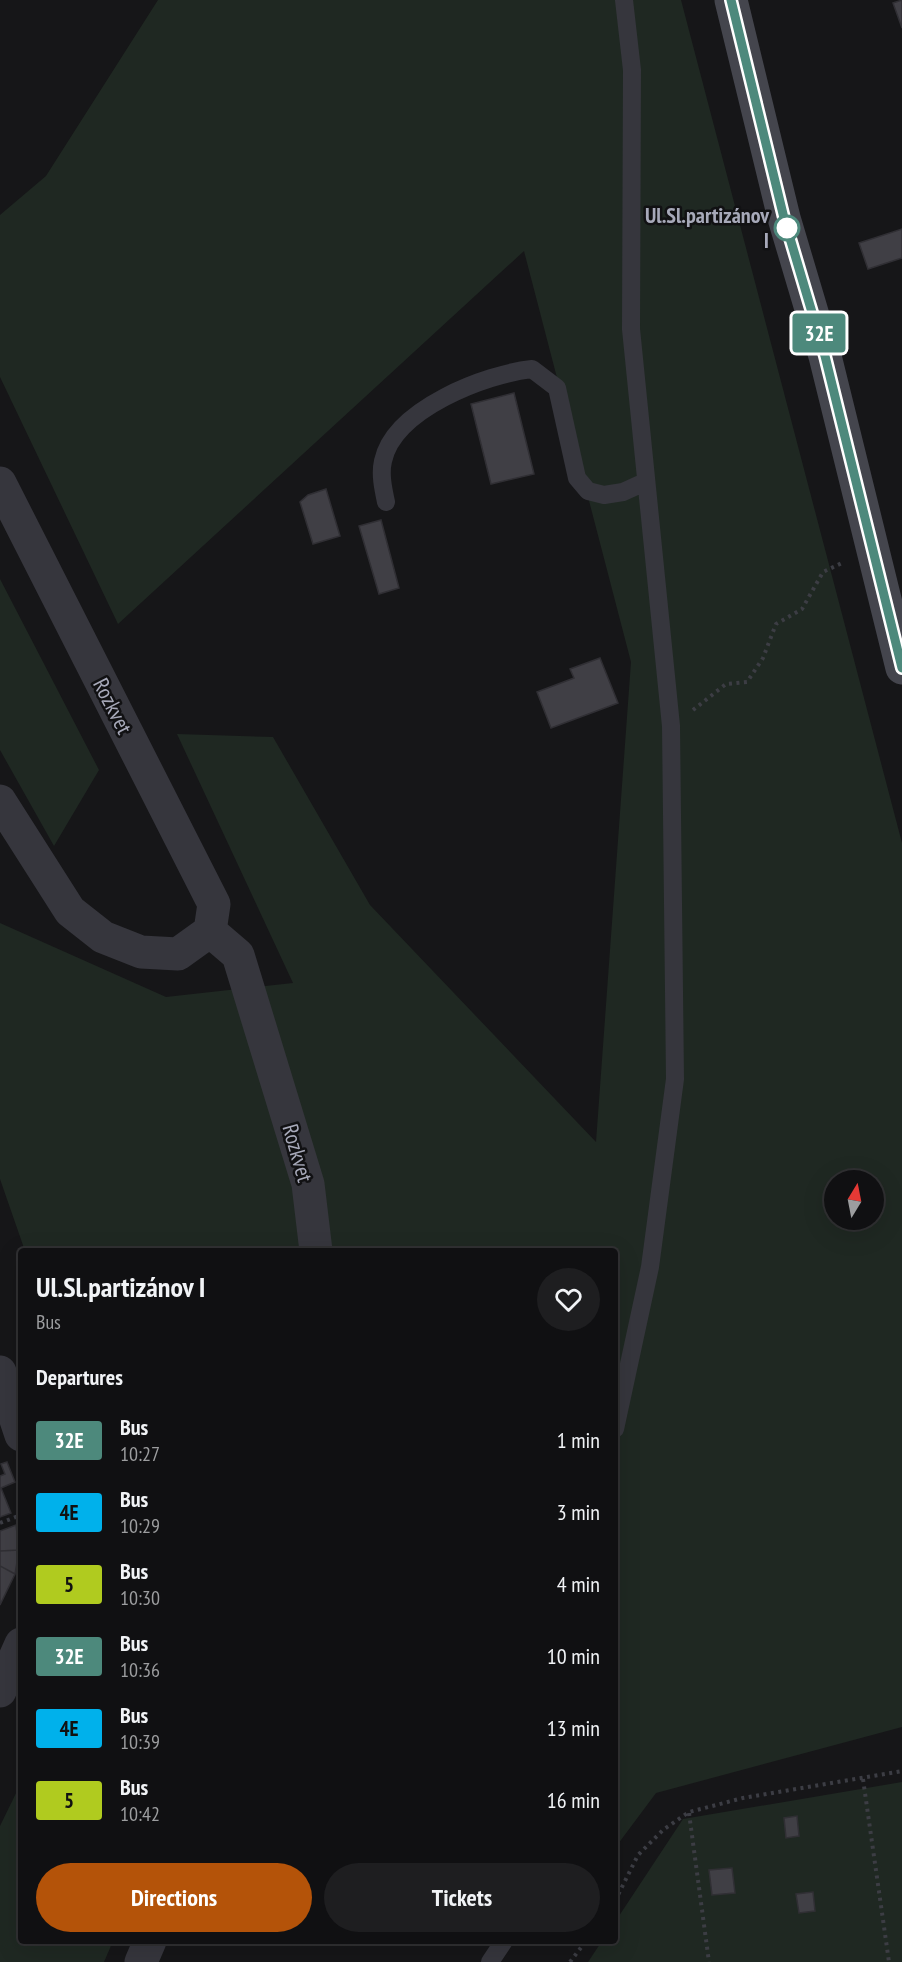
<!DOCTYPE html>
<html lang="en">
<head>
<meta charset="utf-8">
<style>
	:root { --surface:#101012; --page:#1e1e20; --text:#f1f3f6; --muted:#9c9d9f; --line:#303032; --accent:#b45309 }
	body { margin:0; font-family:"PT Sans Narrow",sans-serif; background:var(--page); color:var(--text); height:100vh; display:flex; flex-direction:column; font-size:22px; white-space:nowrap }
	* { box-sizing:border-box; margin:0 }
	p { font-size:20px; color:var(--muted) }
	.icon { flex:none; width:33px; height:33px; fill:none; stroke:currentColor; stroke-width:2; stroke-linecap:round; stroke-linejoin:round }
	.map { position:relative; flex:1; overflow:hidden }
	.side { position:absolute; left:18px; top:1248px; width:600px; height:696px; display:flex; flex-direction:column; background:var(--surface); border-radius:6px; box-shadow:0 6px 24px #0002,0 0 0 2px var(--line) }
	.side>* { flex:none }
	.badge { padding:0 12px; border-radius:4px; font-size:21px; line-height:39px }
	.needle { width:39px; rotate:10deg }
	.controls { position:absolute; left:824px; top:1170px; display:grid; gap:12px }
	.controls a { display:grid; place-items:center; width:60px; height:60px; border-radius:50%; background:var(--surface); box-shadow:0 6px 24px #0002,0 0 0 2px var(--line); font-size:30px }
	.map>.badge { position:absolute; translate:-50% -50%; box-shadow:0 0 0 3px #fff }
	h2 { padding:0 18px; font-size:22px; line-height:54px }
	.round { display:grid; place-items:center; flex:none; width:63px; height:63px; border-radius:32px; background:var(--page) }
	.head { display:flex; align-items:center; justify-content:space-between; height:102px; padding:0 18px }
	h1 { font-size:28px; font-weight:600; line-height:45px }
	.button { display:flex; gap:12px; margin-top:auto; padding:12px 18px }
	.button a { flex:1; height:69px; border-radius:36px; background:var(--accent); color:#fff; font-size:24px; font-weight:600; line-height:69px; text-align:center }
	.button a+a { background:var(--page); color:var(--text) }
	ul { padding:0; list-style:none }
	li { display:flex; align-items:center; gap:18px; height:72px; padding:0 18px }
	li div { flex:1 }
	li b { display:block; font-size:22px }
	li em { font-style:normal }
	li .badge { min-width:66px; font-weight:700; text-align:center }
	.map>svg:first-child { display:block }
	.green { fill:#1f2822; fill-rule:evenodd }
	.building { fill:#403f45; stroke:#302f34; stroke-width:1.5 }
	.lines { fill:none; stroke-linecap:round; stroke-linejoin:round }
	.path { stroke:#3c3d44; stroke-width:4; stroke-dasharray:3 4.5; stroke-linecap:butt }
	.service { stroke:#36363d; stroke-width:18 }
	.minor { stroke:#36363d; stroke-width:33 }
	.secondary { stroke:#44454d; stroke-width:33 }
	.line-casing { stroke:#fff; stroke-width:14 }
	.line { stroke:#4d897c; stroke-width:9 }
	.stop-dot { fill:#fff; stroke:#4d897c; stroke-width:3 }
	.labels { text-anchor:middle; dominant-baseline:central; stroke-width:5; stroke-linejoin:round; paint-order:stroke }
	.stop-label { font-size:22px; font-weight:bold; fill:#a7a9b9; stroke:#111113; text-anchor:end }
	.street-label { font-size:22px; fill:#a7a9b9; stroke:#111113 }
</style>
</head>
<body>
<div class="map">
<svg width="902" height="1962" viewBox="0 0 902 1962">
	<rect width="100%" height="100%" fill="#161618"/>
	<!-- green -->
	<path class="green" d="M158 0H681L902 843V1727L656 1793 615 1848V1251H25L0 1179V923L166 997 293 983 177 734 273 737 370 905 596 1142 631 662 524 251 118 624 0 377V215L46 176ZM834 1180H873V1220H834Z
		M0 579 99 770 54 846 0 750Z
		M902 1782V1962H588L602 1941H615V1922L683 1819Z
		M21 1783V1941H113L104 1962H0V1826Z"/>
	<!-- building -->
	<path class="building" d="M902 0V28L893 3Z
		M902 229V258L868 269 859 243Z
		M514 393 534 474 491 484 471 404Z
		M326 489 340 536 313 544 300 502 308 495Z
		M381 520 399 588 379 594 359 526Z
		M600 658 618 703 551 728 537 692 574 678 570 669Z
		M7 1462 15 1482 1 1488 11 1513 0 1517V1476L5 1474 1 1464Z
		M16 1525 19 1550 0 1551V1531Z
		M19 1550 15 1574 0 1566V1551Z
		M0 1566 15 1574 0 1605Z
		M797 1816 799 1836 786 1838 784 1818Z
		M732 1868 735 1893 712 1895 709 1870Z
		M813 1892 815 1911 799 1913 796 1894Z"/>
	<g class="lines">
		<!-- path -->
		<path class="path" d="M693 710 726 684 747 682 763 658 776 624 802 609 823 572 844 562
			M0 1523 21 1515
			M863 1779 889 1962
			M689 1813 709 1962
			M615 1901 638 1855 663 1830 689 1812 743 1798 902 1771
			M570 1962 586 1941"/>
		<!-- service -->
		<path class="service" d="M386 502C383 488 380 474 383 461 394 409 486 374 532 369L557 388 577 478 588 491 604 495 623 492 645 482
			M615 1429 650 1267 675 1079 671 726 631 329 632 70 624 0
			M490 1962 504 1941"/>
		<!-- minor -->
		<path class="minor" d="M0 483 214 904 210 931 178 954 141 952 103 937 70 911 0 801
			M210 931 238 955 308 1184 316 1251
			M0 1372 21 1435
			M0 1691 21 1644
			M141 1962 150 1941"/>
		<!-- secondary -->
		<path class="secondary" d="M731 0 784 218 825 356 902 668"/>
	</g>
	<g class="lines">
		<defs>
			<path id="line" d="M731 0 784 218 825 356 902 668"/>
		</defs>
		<!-- line casing -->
		<use href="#line" class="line-casing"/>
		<!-- line -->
		<use href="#line" class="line"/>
	</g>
	<!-- markers -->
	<circle class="stop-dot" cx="787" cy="228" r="12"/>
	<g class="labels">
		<!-- stop labels -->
		<g class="stop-label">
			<text x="769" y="215">Ul.Sl.partizánov<tspan x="769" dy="25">I</tspan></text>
		</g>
		<!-- street labels -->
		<g class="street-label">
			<text transform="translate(113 706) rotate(63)">Rozkvet</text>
			<text transform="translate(298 1153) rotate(74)">Rozkvet</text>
		</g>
	</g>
</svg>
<div class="controls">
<a><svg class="needle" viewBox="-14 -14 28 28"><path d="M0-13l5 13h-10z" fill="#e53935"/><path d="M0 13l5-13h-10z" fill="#9c9d9f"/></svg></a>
</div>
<b class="badge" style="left:819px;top:333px;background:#4d897c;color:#fff">32E</b>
<section class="side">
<div class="head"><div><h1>Ul.Sl.partizánov I</h1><p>Bus</p></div><a class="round"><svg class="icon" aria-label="heart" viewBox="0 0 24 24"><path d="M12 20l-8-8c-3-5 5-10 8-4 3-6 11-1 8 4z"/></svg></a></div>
<h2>Departures</h2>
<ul>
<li><span class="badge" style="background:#4d897c;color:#fff">32E</span><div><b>Bus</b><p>10:27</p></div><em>1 min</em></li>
<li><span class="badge" style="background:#00b1eb;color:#111">4E</span><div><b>Bus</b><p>10:29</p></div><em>3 min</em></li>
<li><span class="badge" style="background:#b0cb1f;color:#111">5</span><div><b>Bus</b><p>10:30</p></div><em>4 min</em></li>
<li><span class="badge" style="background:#4d897c;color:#fff">32E</span><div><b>Bus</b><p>10:36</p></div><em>10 min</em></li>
<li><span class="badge" style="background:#00b1eb;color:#111">4E</span><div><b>Bus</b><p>10:39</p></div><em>13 min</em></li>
<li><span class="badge" style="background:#b0cb1f;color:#111">5</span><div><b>Bus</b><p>10:42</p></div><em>16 min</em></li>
</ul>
<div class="button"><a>Directions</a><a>Tickets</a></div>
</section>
</div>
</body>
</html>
